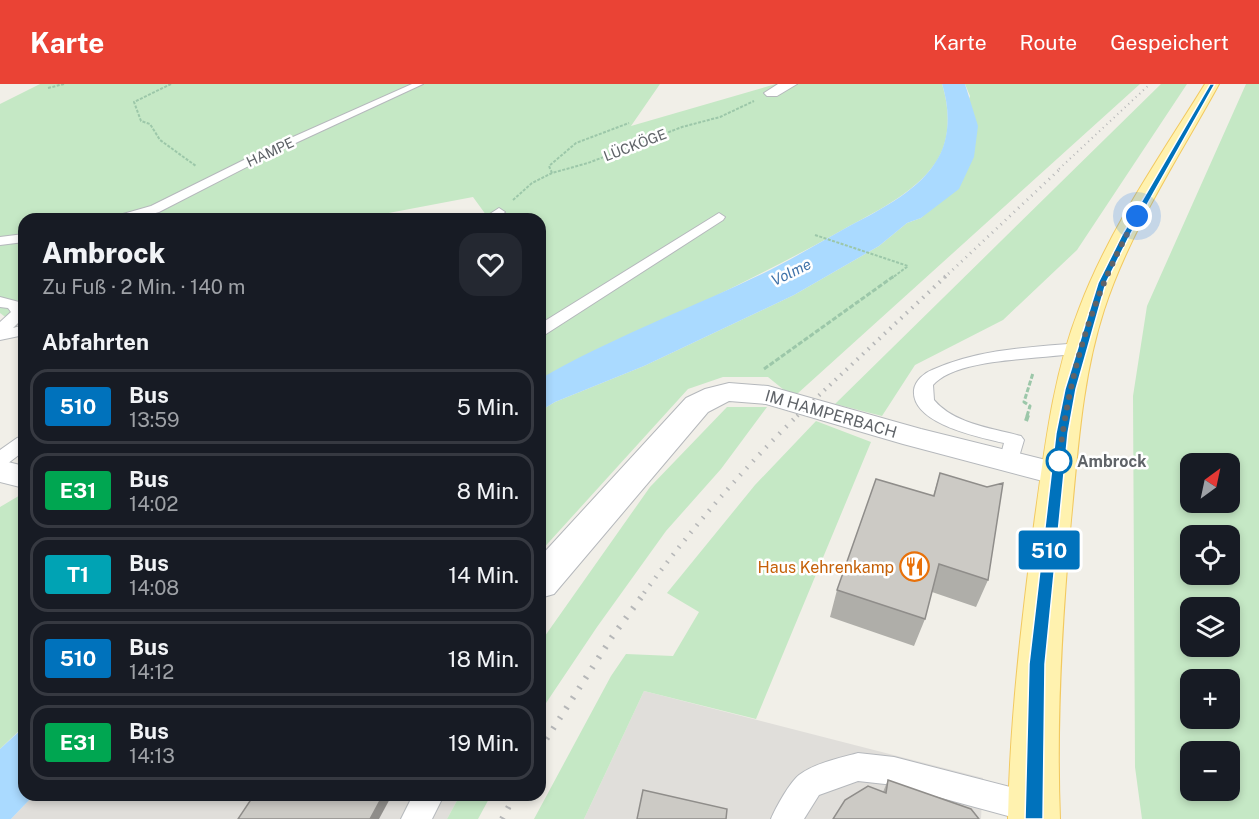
<!DOCTYPE html>
<html lang="de">
<head>
<meta charset="utf-8">
<style>
	:root { --surface:#171b24; --page:#242831; --text:#f1f3f6; --muted:#9ea1a6; --line:#363941; --accent:#ea4335 }
	body { margin:0; font-family:"Public Sans",sans-serif; background:var(--page); color:var(--text); height:100vh; display:flex; flex-direction:column; font-size:22px; white-space:nowrap }
	* { box-sizing:border-box; margin:0 }
	p { font-size:20px; color:var(--muted) }
	.icon { flex:none; width:33px; height:33px; fill:none; stroke:currentColor; stroke-width:2; stroke-linecap:round; stroke-linejoin:round }
	.map { position:relative; flex:1; overflow:hidden }
	.side { position:absolute; left:18px; top:129px; width:528px; height:588px; display:flex; flex-direction:column; background:var(--surface); border-radius:18px; box-shadow:0 3px 9px #0003 }
	.side>* { flex:none }
	.badge { padding:0 12px; border-radius:4px; font-size:21px; line-height:39px }
	.needle { width:39px; rotate:33deg }
	.tools { position:absolute; left:1180px; top:369px; display:grid; gap:12px }
	.tools a { display:grid; place-items:center; width:60px; height:60px; border-radius:12px; background:var(--surface); box-shadow:0 3px 9px #0003; font-size:30px }
	.you { position:absolute; width:30px; height:30px; margin:-15px; border:4px solid #fff; border-radius:50%; background:#1a73e8; box-shadow:0 0 0 9px #1a73e833 }
	.map>.badge { position:absolute; translate:-50% -50%; box-shadow:0 0 0 3px #fff }
	h2 { padding:0 24px; font-size:22px; line-height:54px }
	.round { display:grid; place-items:center; flex:none; width:63px; height:63px; border-radius:18px; background:var(--page) }
	.summary { display:flex; align-items:center; justify-content:space-between; height:102px; padding:0 24px }
	h1 { font-size:28px; font-weight:800; line-height:45px }
	ul { padding:0; list-style:none }
	li { display:flex; align-items:center; gap:18px; height:75px; margin:0 12px 9px; padding:0 12px; border:3px solid var(--line); border-radius:18px }
	li div { flex:1 }
	li b { display:block; font-size:22px }
	li em { font-style:normal }
	li .badge { min-width:66px; font-weight:700; text-align:center }
	header { display:flex; align-items:center; gap:36px; box-sizing:border-box; height:84px; padding:0 30px; background:var(--accent); color:#fff }
	header strong { font-size:28px }
	nav { display:flex; gap:33px; margin-inline-start:auto; font-size:21px }
	.map>svg:first-child { display:block }
	.industrial { fill:#e0deda }
	.green { fill:#c5e8c5; fill-rule:evenodd }
	.water { fill:#aadaff }
	.lines { fill:none; stroke-linecap:round; stroke-linejoin:round }
	.lane-casing { stroke:#b5b8bc; stroke-width:2 }
	.street-casing { stroke:#b5b8bc; stroke-width:2 }
	.primary-casing { stroke:#f2c960; stroke-width:2 }
	.path-far2 { stroke:#9cc7a9; stroke-width:2; stroke-dasharray:3 1.5; stroke-linecap:butt }
	.path-far1 { stroke:#9cc7a9; stroke-width:3; stroke-dasharray:5 2; stroke-linecap:butt }
	.path { stroke:#9cc7a9; stroke-width:4; stroke-dasharray:7 3; stroke-linecap:butt }
	.lane { fill:#fff; fill-rule:evenodd }
	.street { fill:#fff; fill-rule:evenodd }
	.primary { fill:#fff2af; fill-rule:evenodd }
	.rail-far4 { stroke:#b6b7b8; stroke-width:2; stroke-dasharray:1 4; stroke-linecap:butt }
	.rail-far3 { stroke:#b6b7b8; stroke-width:3; stroke-dasharray:1 5; stroke-linecap:butt }
	.rail-far2 { stroke:#b6b7b8; stroke-width:4; stroke-dasharray:1.5 6; stroke-linecap:butt }
	.rail-far1 { stroke:#b6b7b8; stroke-width:4.5; stroke-dasharray:1.5 8; stroke-linecap:butt }
	.rail { stroke:#b6b7b8; stroke-width:6; stroke-dasharray:2 10; stroke-linecap:butt }
	.wall { fill:#afaea9 }
	.shaded-wall { fill:#8f8d8a }
	.building { fill:#cccac5; stroke:#8f8d8a; stroke-width:1.5 }
	.line { fill:#0072bc; stroke:#fff; stroke-width:1.5 }
	.walk { stroke:#5f6368; stroke-width:6; stroke-dasharray:0 10.8 }
	.stop-dot { fill:#fff; stroke:#0072bc; stroke-width:3 }
	.labels { text-anchor:middle; dominant-baseline:central; stroke-width:5; stroke-linejoin:round; paint-order:stroke }
	.far-street-label { font-size:14px; fill:#5f6368; stroke:#fff }
	.far-water-label { font-size:15px; font-style:italic; fill:#4174aa; stroke:#fff }
	.street-label { font-size:16px; fill:#5f6368; stroke:#fff }
	.stop-label { font-size:16px; font-weight:bold; fill:#5f6368; stroke:#fff; text-anchor:start }
	.food-label { font-size:16px; fill:#c56008; stroke:#fff; text-anchor:end }
</style>
</head>
<body>
<header>
<strong>Karte</strong>
<nav><a>Karte</a><a>Route</a><a>Gespeichert</a></nav>
</header>
<div class="map">
<svg width="1259" height="735" viewBox="0 0 1259 735">
	<rect width="100%" height="100%" fill="#f1efe8"/>
	<!-- industrial -->
	<path class="industrial" d="M644 607 983 694 981 735H584Z
		M34 711H460L447 735H11Z"/>
	<!-- green -->
	<path class="green" d="M40 0H660L631 42 776 0H942C950 25 951 56 936 78 914 111 870 130 837 149 740 203 639 248 540 297V135H489L473 113 357 135H24V234L8 235 0 229V20Z
		M965 0H1140L797 310 784 306 768 293H723L688 305 540 468V327L555 318 644 282 794 211 879 162 907 139 921 134 935 121 970 12Z
		M1161 0H1187L1077 166 1003 236 915 281 882 332 835 320Z
		M1246 0H1259V735H1142L1135 683 1133 312 1147 222ZM1191 380H1230V418H1191ZM1191 452H1230V490H1191ZM1191 524H1230V562H1191ZM1191 596H1230V634H1191ZM1191 668H1230V706H1191Z
		M727 323H767L721 385 666 447 597 543 540 628V559L650 403Z
		M816 337 871 358 756 635 644 607 584 735H534L611 592 626 570 673 572 699 528 667 509 755 401Z
		M22 410H24V642L0 665V423Z
		M460 711H491L478 735H447Z"/>
	<!-- water -->
	<path class="water" d="M942 0H965L978 42 974 73 959 105 921 134 907 139 879 162 794 211 644 282 555 318 540 327V295C607 256 681 228 751 195 783 181 813 162 844 145 875 128 915 110 935 79 951 56 950 25 942 0Z
		M24 643V711H34L11 735H0V665Z"/>
	<g class="lines">
		<defs>
			<path id="lane" d="M412 0H423L274 69 159 128 135 135H115L116 132 151 122 266 65Z
				M499 124 505 128 497 135H482Z
				M719 129 725 133 723 136 546 250 540 252V240Z
				M24 150V158L0 161V153Z
				M0 213 19 218 24 225V233L13 244 24 241V251L0 256V238L11 228 8 224 0 223Z
				M1081 259 1087 261 1089 264 1087 267C1049 277 960 271 933 301L934 316C954 340 992 344 1021 352L1024 356 1016 383 1009 384 1002 383 999 378 1004 359C980 353 911 340 914 306 915 297 924 289 932 286 978 265 1031 263 1081 259Z
				M24 352V367L7 380 0 381V366L17 354Z
				M858 669 894 673 1033 709 1044 714 1048 724 1042 735H1019L894 701 858 697 819 711 804 735H771C776 723 790 698 799 691 815 679 840 674 858 669Z
				M413 711H444L432 735H401Z"/>
			<path id="street" d="M778 0H797L777 12H767L764 9Z
				M729 299 768 302 921 345 1070 382 1075 390 1070 398 1058 401 903 360 766 320 729 317 708 328 554 510 540 514V473L686 314 705 305Z
				M0 376 24 382V404L0 398Z"/>
			<path id="primary" d="M1205 0H1219C1179 73 1130 146 1104 226 1082 294 1078 366 1071 436 1062 536 1056 635 1060 735H1008C1010 633 1022 534 1035 433 1045 363 1053 291 1079 225 1109 145 1160 73 1205 0Z"/>
		</defs>
		<!-- lane casing -->
		<use href="#lane" class="lane-casing"/>
		<!-- street casing -->
		<use href="#street" class="street-casing"/>
		<!-- primary casing -->
		<use href="#primary" class="primary-casing"/>
		<!-- path-far2 -->
		<path class="path-far2" d="M171 0 134 18 141 37 150 40 160 56 196 82
			M48 4 64 0
			M552 89 549 82 576 59 629 39
			M513 116 532 99 552 89 588 79 682 43 720 33 754 17
			M815 151 908 182 892 194"/>
		<!-- path-far1 -->
		<path class="path-far1" d="M764 285 894 192
			M1027 332 1030 322 1024 318 1033 289"/>
		<!-- path -->
		<path class="path" d="M1026 337 1028 331"/>
		<!-- lane -->
		<use href="#lane" class="lane"/>
		<!-- street -->
		<use href="#street" class="street"/>
		<!-- primary -->
		<use href="#primary" class="primary"/>
		<!-- rail-far4 -->
		<path class="rail-far4" d="M1059 85 1150 0"/>
		<!-- rail-far3 -->
		<path class="rail-far3" d="M944 194 1061 84"/>
		<!-- rail-far2 -->
		<path class="rail-far2" d="M797 332 946 192"/>
		<!-- rail-far1 -->
		<path class="rail-far1" d="M644 509C691 445 742 386 798 331"/>
		<!-- rail -->
		<path class="rail" d="M540 665 612 553 645 508
			M502 735 515 711"/>
	</g>
	<!-- wall -->
	<path class="wall" d="M940 389 988 496 976 523 932 508 925 535 914 562 830 533 837 506 933 412Z
		M888 696 979 735 883 708Z"/>
	<!-- shaded-wall -->
	<path class="shaded-wall" d="M383 711H392L379 735H370Z"/>
	<!-- building -->
	<path class="building" d="M940 389 987 403 1003 399 988 496 939 480 925 535 837 506 876 395 934 412Z
		M888 696 971 725 979 735H833L845 716 868 702 886 709Z
		M643 706 727 725 726 735H637Z
		M254 711H383L370 735H238Z"/>
	<!-- line -->
	<path class="line" d="M1210 0H1215L1130 151 1106 199 1076 305 1068 349 1045 580 1043 735H1025L1029 580 1056 349 1065 305 1098 199 1122 151Z"/>
	<g class="lines">
		<!-- walk -->
		<path class="walk" d="M1059 377C1069 289 1093 209 1137 132"/>
	</g>
	<!-- icons -->
	<defs>
		<symbol id="restaurant-ring" viewBox="-11 -11 22 22"><circle r="9.5" fill="#fff" stroke="#e8710a" stroke-width="1.5"/><path d="M-5-6h1v4h1v-4h1v4h1v-4h1v5L-1.5 .5V6h-2V.5L-5-1ZM5-6V6H3V1.5H1.5Q1.5-4 5-6Z" fill="#e8710a"/></symbol>
	</defs>
	<g fill-rule="evenodd">
		<use href="#restaurant-ring" x="898" y="466" width="33" height="33"/>
	</g>
	<!-- markers -->
	<circle class="stop-dot" cx="1059" cy="377" r="12"/>
	<g class="labels">
		<!-- far-street labels -->
		<g class="far-street-label">
			<text transform="translate(635 61) rotate(-21)">LÜCKÖGE</text>
			<text transform="translate(270 68) rotate(-25)">HAMPE</text>
		</g>
		<!-- far-water labels -->
		<g class="far-water-label">
			<text transform="translate(791 188) rotate(-26)">Volme</text>
		</g>
		<!-- street labels -->
		<g class="street-label">
			<text transform="translate(831 330) rotate(16)">IM HAMPERBACH</text>
		</g>
		<!-- stop labels -->
		<g class="stop-label">
			<text x="1077" y="377">Ambrock</text>
		</g>
		<!-- food labels -->
		<g class="food-label">
			<text x="894" y="483">Haus Kehrenkamp</text>
		</g>
	</g>
</svg>
<div class="tools">
<a><svg class="needle" viewBox="-14 -14 28 28"><path d="M0-13l5 13h-10z" fill="#e53935"/><path d="M0 13l5-13h-10z" fill="#9ea1a6"/></svg></a>
<a><svg class="icon" aria-label="locate" viewBox="0 0 24 24"><circle cx="12" cy="12" r="6"/><path d="M12 2v4M12 18v4M2 12h4M18 12h4"/></svg></a>
<a><svg class="icon" aria-label="layers" viewBox="0 0 24 24"><path d="M12 4l9 5-9 5-9-5zM3 14l9 5 9-5"/></svg></a>
<a>+</a>
<a>−</a>
</div>
<div class="you" style="left:1137px;top:132px"></div>
<b class="badge" style="left:1049px;top:466px;background:#0072bc;color:#fff">510</b>
<section class="side">
<div class="summary"><div><h1>Ambrock</h1><p>Zu Fuß · 2 Min. · 140 m</p></div><a class="round"><svg class="icon" aria-label="heart" viewBox="0 0 24 24"><path d="M12 20l-8-8c-3-5 5-10 8-4 3-6 11-1 8 4z"/></svg></a></div>
<h2>Abfahrten</h2>
<ul>
<li><span class="badge" style="background:#0072bc;color:#fff">510</span><div><b>Bus</b><p>13:59</p></div><em>5 Min.</em></li>
<li><span class="badge" style="background:#00a651;color:#fff">E31</span><div><b>Bus</b><p>14:02</p></div><em>8 Min.</em></li>
<li><span class="badge" style="background:#00a3b4;color:#fff">T1</span><div><b>Bus</b><p>14:08</p></div><em>14 Min.</em></li>
<li><span class="badge" style="background:#0072bc;color:#fff">510</span><div><b>Bus</b><p>14:12</p></div><em>18 Min.</em></li>
<li><span class="badge" style="background:#00a651;color:#fff">E31</span><div><b>Bus</b><p>14:13</p></div><em>19 Min.</em></li>
</ul>
</section>
</div>
</body>
</html>
